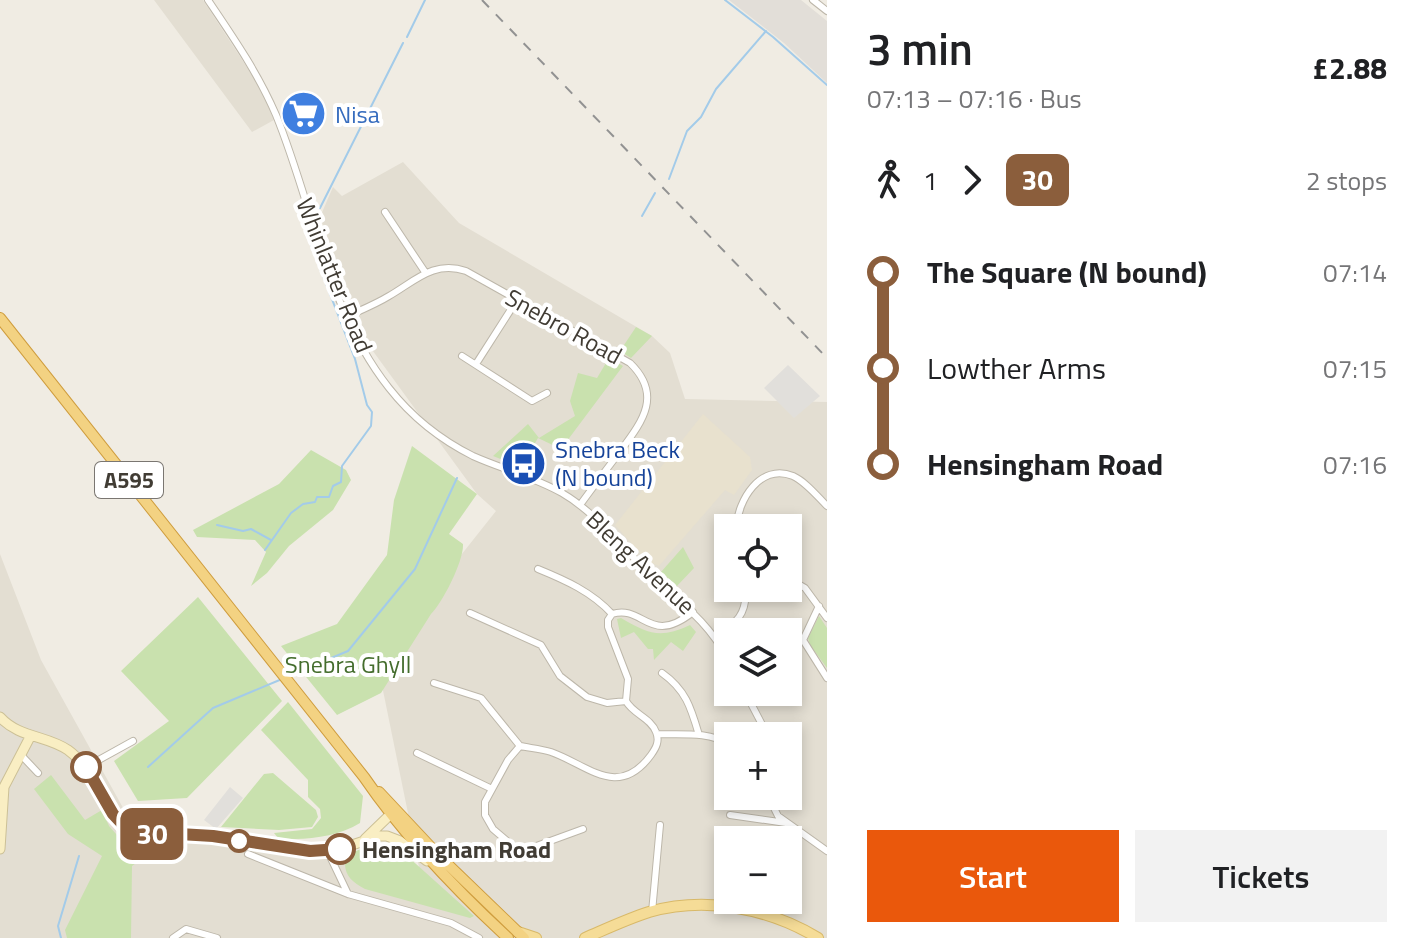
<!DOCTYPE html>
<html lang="en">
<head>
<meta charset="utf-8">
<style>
	:root { --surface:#fff; --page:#f2f2f2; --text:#202124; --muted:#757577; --accent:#ea580c }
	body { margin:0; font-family:"Titillium Web",sans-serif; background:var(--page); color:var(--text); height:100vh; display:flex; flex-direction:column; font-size:30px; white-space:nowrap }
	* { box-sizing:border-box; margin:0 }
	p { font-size:26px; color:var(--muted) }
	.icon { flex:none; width:44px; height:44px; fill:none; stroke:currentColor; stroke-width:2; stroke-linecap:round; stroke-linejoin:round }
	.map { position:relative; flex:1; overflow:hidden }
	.drawer { display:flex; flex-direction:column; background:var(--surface); width:600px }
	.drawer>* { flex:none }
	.badge { padding:0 16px; border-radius:12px; font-size:28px; line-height:52px }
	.tools { position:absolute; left:714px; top:514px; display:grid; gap:16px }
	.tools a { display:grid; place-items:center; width:88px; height:88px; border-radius:0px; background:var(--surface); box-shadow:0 4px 12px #0003; font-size:40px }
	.map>.badge { position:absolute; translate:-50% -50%; box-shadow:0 0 0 4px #fff }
	.legs { display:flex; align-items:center; gap:12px; height:88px; padding:0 40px; font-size:26px }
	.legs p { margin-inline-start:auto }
	.overview { display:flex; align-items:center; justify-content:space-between; height:136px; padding:0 40px }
	h1 { font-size:44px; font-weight:600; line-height:60px }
	.cta { display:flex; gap:16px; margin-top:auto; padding:16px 40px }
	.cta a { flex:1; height:92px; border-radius:0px; background:var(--accent); color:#fff; font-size:32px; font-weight:600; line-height:92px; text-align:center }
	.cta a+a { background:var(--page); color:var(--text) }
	ul { padding:0 40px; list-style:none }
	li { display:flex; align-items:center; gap:28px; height:96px; font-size:30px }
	li i { display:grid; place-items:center; width:12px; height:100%; margin:0 10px; background:currentColor }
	li i::after { content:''; width:20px; height:20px; margin:-10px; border:6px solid; border-radius:50%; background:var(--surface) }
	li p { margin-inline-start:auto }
	li:first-child i { background:linear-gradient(#0000 50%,currentColor 0) }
	li:last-child i { background:linear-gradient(currentColor 50%,#0000 0) }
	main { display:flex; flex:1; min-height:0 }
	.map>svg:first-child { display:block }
	.residential { fill:#e3ded2; fill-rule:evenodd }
	.industrial { fill:#e2ded8 }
	.education { fill:#e8e1ce }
	.green { fill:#c9e1ae }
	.parking { fill:#e1dfdb }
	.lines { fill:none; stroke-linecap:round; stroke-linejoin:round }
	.stream { stroke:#a3cbe9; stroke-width:2 }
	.minor-casing { stroke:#bdb7aa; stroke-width:8 }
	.secondary-casing { stroke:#ccc096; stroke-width:11 }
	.primary-casing { stroke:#d8b969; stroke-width:12 }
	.trunk-casing { stroke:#cf9d3e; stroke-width:12 }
	.minor { stroke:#fff; stroke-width:6 }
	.secondary { stroke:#f9eec3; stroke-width:9 }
	.primary { stroke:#f5dc97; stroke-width:10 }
	.trunk { stroke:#f3d282; stroke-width:10 }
	.rail { stroke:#929292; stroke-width:2; stroke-dasharray:10 10; stroke-linecap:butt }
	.line-1-casing { stroke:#fff; stroke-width:18 }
	.line-1 { stroke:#8b5e3c; stroke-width:12 }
	.stop-1-dot { fill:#fff; stroke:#8b5e3c; stroke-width:4 }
	.labels { text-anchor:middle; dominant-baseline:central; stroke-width:8; stroke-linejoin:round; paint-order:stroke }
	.shield { fill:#fff; stroke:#7a7671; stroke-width:2 }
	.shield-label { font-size:22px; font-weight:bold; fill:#413c34 }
	.shop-label { font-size:24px; fill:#366cbe; stroke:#fff; text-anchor:start }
	.street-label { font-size:24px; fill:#413c34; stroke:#fff }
	.transit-label { font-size:24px; fill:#164399; stroke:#fff; text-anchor:start }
	.park-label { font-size:24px; fill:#446d2d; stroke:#fff }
	.stop-label { font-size:24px; font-weight:bold; fill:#413c34; stroke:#fff; text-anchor:start }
</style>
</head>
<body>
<main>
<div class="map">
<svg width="827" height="938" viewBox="0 0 827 938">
	<rect width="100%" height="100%" fill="#f0ece3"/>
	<!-- residential -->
	<path class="residential" d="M154 0H203L260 87 274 120 252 132Z
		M403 162 459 223 652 336 670 353 685 399 827 402V938H0V554L41 660 132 824 266 836 422 882 377 661 496 511 477 494 362 336 320 217 333 187 342 196ZM728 528H788V588H728ZM728 632H788V692H728ZM728 736H788V796H728ZM728 840H788V900H728Z"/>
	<!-- industrial -->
	<path class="industrial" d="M729 0H801L827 21V83L784 43Z"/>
	<!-- education -->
	<path class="education" d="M703 414 750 457 752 470 734 495 725 490 659 566 647 561 615 525Z"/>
	<!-- green -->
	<path class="green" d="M636 327 652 336 631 358 620 351Z
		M609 358 623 366 561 449 538 438 521 467 493 456 528 424 539 438 575 416 570 401 578 373 597 378Z
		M412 446 477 494 449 534 463 544C464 560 443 602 431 614L381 693 337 715 281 646 337 624 387 555 394 500Z
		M311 450 346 470 351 480 333 510 289 546 267 573 251 586 266 552 255 540 197 537 193 530 279 484Z
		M683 547 694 568 677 586 661 572Z
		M198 597 282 701 187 798 138 801 114 761 169 721 121 671Z
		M819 616 827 628V668L810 645 808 638Z
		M621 618C649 634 660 639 690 625L696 632 683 651 671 642 654 660 653 649H648L634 632 621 638 617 619Z
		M288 702 363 796 360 823C337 837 304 841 278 838L274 833 312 829 321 818 320 809 308 797V780L261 730Z
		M273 773 316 810 318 817 312 827 279 830 221 827 264 774Z
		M51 775 85 820 102 810 109 826 124 843 165 842 132 866 131 938H67L65 930 102 856 68 834 34 789Z
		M376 843 396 846 474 916 470 918 365 889C350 881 342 873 346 855Z"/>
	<!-- parking -->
	<path class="parking" d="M788 365 820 396 794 418 764 388Z
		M230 787 243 798 216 829 204 820Z"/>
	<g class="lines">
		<!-- stream -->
		<path class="stream" d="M725 0 773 37 827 85
			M407 37 425 0
			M669 179 687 131 701 117 716 89 766 31
			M320 208 403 43
			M642 216 655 193
			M217 525 243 531 251 529 271 540
			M265 550 291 513 303 504 315 502 317 497H329L333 486 341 482 342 466 371 426 372 412 367 405 355 359 305 229
			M288 676 348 651 415 569 457 478
			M148 767 213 708 282 679
			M61 938 58 926 79 856"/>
		<defs>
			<path id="minor" d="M208 0C233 37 258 73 276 115 313 205 327 310 389 388 411 416 441 440 473 456 502 469 534 477 562 493 593 511 613 538 638 562 671 596 705 616 728 659
				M813 0 827 11
				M385 212 425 272
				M348 316C361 310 376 304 389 296 415 281 434 260 466 271L630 363C664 396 641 423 619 453 606 470 593 487 580 505
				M462 356 532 401 547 393
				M476 364 517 300
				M736 528C738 500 760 463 793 476 806 482 817 496 827 506
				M538 569C565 580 592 592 612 614
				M788 578 805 588 827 618
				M819 606 803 640 827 678
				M470 613 541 645 560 676 587 697 607 703 626 701
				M716 637C736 623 748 614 745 588
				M662 673C686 690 691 708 699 735
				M434 683 481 698 520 746
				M745 692 768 736
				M657 734C679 735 709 731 728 744
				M417 753 492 789
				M21 755 38 773
				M86 767 133 741
				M768 796 778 816 827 851
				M730 815 786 823
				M583 829 520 852 493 829 485 815V802L508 760 520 746C530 748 541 749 551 752 588 765 618 800 651 755 656 748 660 741 656 732 651 718 633 714 626 701L628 679 608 627V620L612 614C644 604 649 647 693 612
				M327 850 348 894
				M248 854 348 894 451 923 479 938
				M652 912 660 825
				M173 938 186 929 217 938"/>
			<path id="secondary" d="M0 717C19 738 46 735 68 750 97 771 102 810 129 831L213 836 310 851 340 849 379 836H387L400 841 427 861
				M365 839 395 810
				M0 849 4 787 30 737"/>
			<path id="primary" d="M518 932 536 938
				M585 938C606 929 627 919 649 912 706 896 768 908 818 938"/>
			<path id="trunk" d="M0 318 364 777C405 837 455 889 508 938
				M379 792 439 856 524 938"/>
		</defs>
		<!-- minor casing -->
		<use href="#minor" class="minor-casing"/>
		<!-- secondary casing -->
		<use href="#secondary" class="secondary-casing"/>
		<!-- primary casing -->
		<use href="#primary" class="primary-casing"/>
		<!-- trunk casing -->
		<use href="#trunk" class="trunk-casing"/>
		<!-- minor -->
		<use href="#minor" class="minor"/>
		<!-- secondary -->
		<use href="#secondary" class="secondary"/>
		<!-- primary -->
		<use href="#primary" class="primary"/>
		<!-- trunk -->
		<use href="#trunk" class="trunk"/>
		<!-- rail -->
		<path class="rail" d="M482 0 827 358"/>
	</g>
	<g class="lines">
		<defs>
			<path id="line-1" d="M86 767 113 814 129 831 213 836 310 851 340 849"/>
		</defs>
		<!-- line-1 casing -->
		<use href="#line-1" class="line-1-casing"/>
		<!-- line-1 -->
		<use href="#line-1" class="line-1"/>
	</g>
	<!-- icons -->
	<defs>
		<symbol id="supermarket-disc" viewBox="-11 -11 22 22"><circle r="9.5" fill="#3f7fe0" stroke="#fff"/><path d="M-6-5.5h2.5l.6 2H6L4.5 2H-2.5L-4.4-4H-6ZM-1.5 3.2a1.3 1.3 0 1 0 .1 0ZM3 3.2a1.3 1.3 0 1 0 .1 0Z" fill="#fff"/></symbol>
		<symbol id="bus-disc" viewBox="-11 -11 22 22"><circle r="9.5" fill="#1a4fb4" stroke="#fff"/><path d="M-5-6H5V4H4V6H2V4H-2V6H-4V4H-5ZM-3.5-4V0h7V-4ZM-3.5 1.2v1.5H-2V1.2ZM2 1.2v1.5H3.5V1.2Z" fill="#fff"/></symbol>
	</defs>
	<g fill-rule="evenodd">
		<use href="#supermarket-disc" x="278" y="88" width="51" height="51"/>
		<use href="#bus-disc" x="498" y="438" width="51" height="51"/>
	</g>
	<!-- markers -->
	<g class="stop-1-dot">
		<circle cx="86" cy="767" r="14"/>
		<circle cx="239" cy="841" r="10"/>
		<circle cx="340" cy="849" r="14"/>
	</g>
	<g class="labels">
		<!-- shield labels -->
		<rect class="shield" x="95" y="462" width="68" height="36" rx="6"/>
		<g class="shield-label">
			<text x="129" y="480">A595</text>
		</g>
		<!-- shop labels -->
		<g class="shop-label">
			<text x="335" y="114">Nisa</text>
		</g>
		<!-- street labels -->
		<g class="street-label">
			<text transform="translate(335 275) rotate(68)">Whinlatter Road</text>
			<text transform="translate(564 326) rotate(29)">Snebro Road</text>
			<text transform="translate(641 562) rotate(43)">Bleng Avenue</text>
		</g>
		<!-- transit labels -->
		<g class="transit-label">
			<text x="555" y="449">Snebra Beck<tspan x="555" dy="28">(N bound)</tspan></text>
		</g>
		<!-- park labels -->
		<g class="park-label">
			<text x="348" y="664">Snebra Ghyll</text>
		</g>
		<!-- stop labels -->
		<g class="stop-label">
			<text x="362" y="849">Hensingham Road</text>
		</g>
	</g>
</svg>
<div class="tools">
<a><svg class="icon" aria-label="locate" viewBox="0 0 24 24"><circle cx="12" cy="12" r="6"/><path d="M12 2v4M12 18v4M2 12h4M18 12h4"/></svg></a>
<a><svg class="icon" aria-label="layers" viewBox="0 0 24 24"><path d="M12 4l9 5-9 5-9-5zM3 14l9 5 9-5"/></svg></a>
<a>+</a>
<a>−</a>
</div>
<b class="badge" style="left:152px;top:834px;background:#8b5e3c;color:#fff">30</b>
</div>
<section class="drawer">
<div class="overview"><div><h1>3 min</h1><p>07:13 – 07:16 · Bus</p></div><b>£2.88</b></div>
<div class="legs"><svg class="icon" aria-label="walk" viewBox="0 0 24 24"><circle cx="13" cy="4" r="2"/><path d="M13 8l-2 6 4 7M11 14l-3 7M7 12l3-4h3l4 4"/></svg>1<svg class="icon" aria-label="forward" viewBox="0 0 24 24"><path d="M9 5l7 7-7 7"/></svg><b class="badge" style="background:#8b5e3c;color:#fff">30</b><p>2 stops</p></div>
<ul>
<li><i style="color:#8b5e3c"></i><b>The Square (N bound)</b><p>07:14</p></li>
<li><i style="color:#8b5e3c"></i><span>Lowther Arms</span><p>07:15</p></li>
<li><i style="color:#8b5e3c"></i><b>Hensingham Road</b><p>07:16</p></li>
</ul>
<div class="cta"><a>Start</a><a>Tickets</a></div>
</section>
</main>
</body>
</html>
